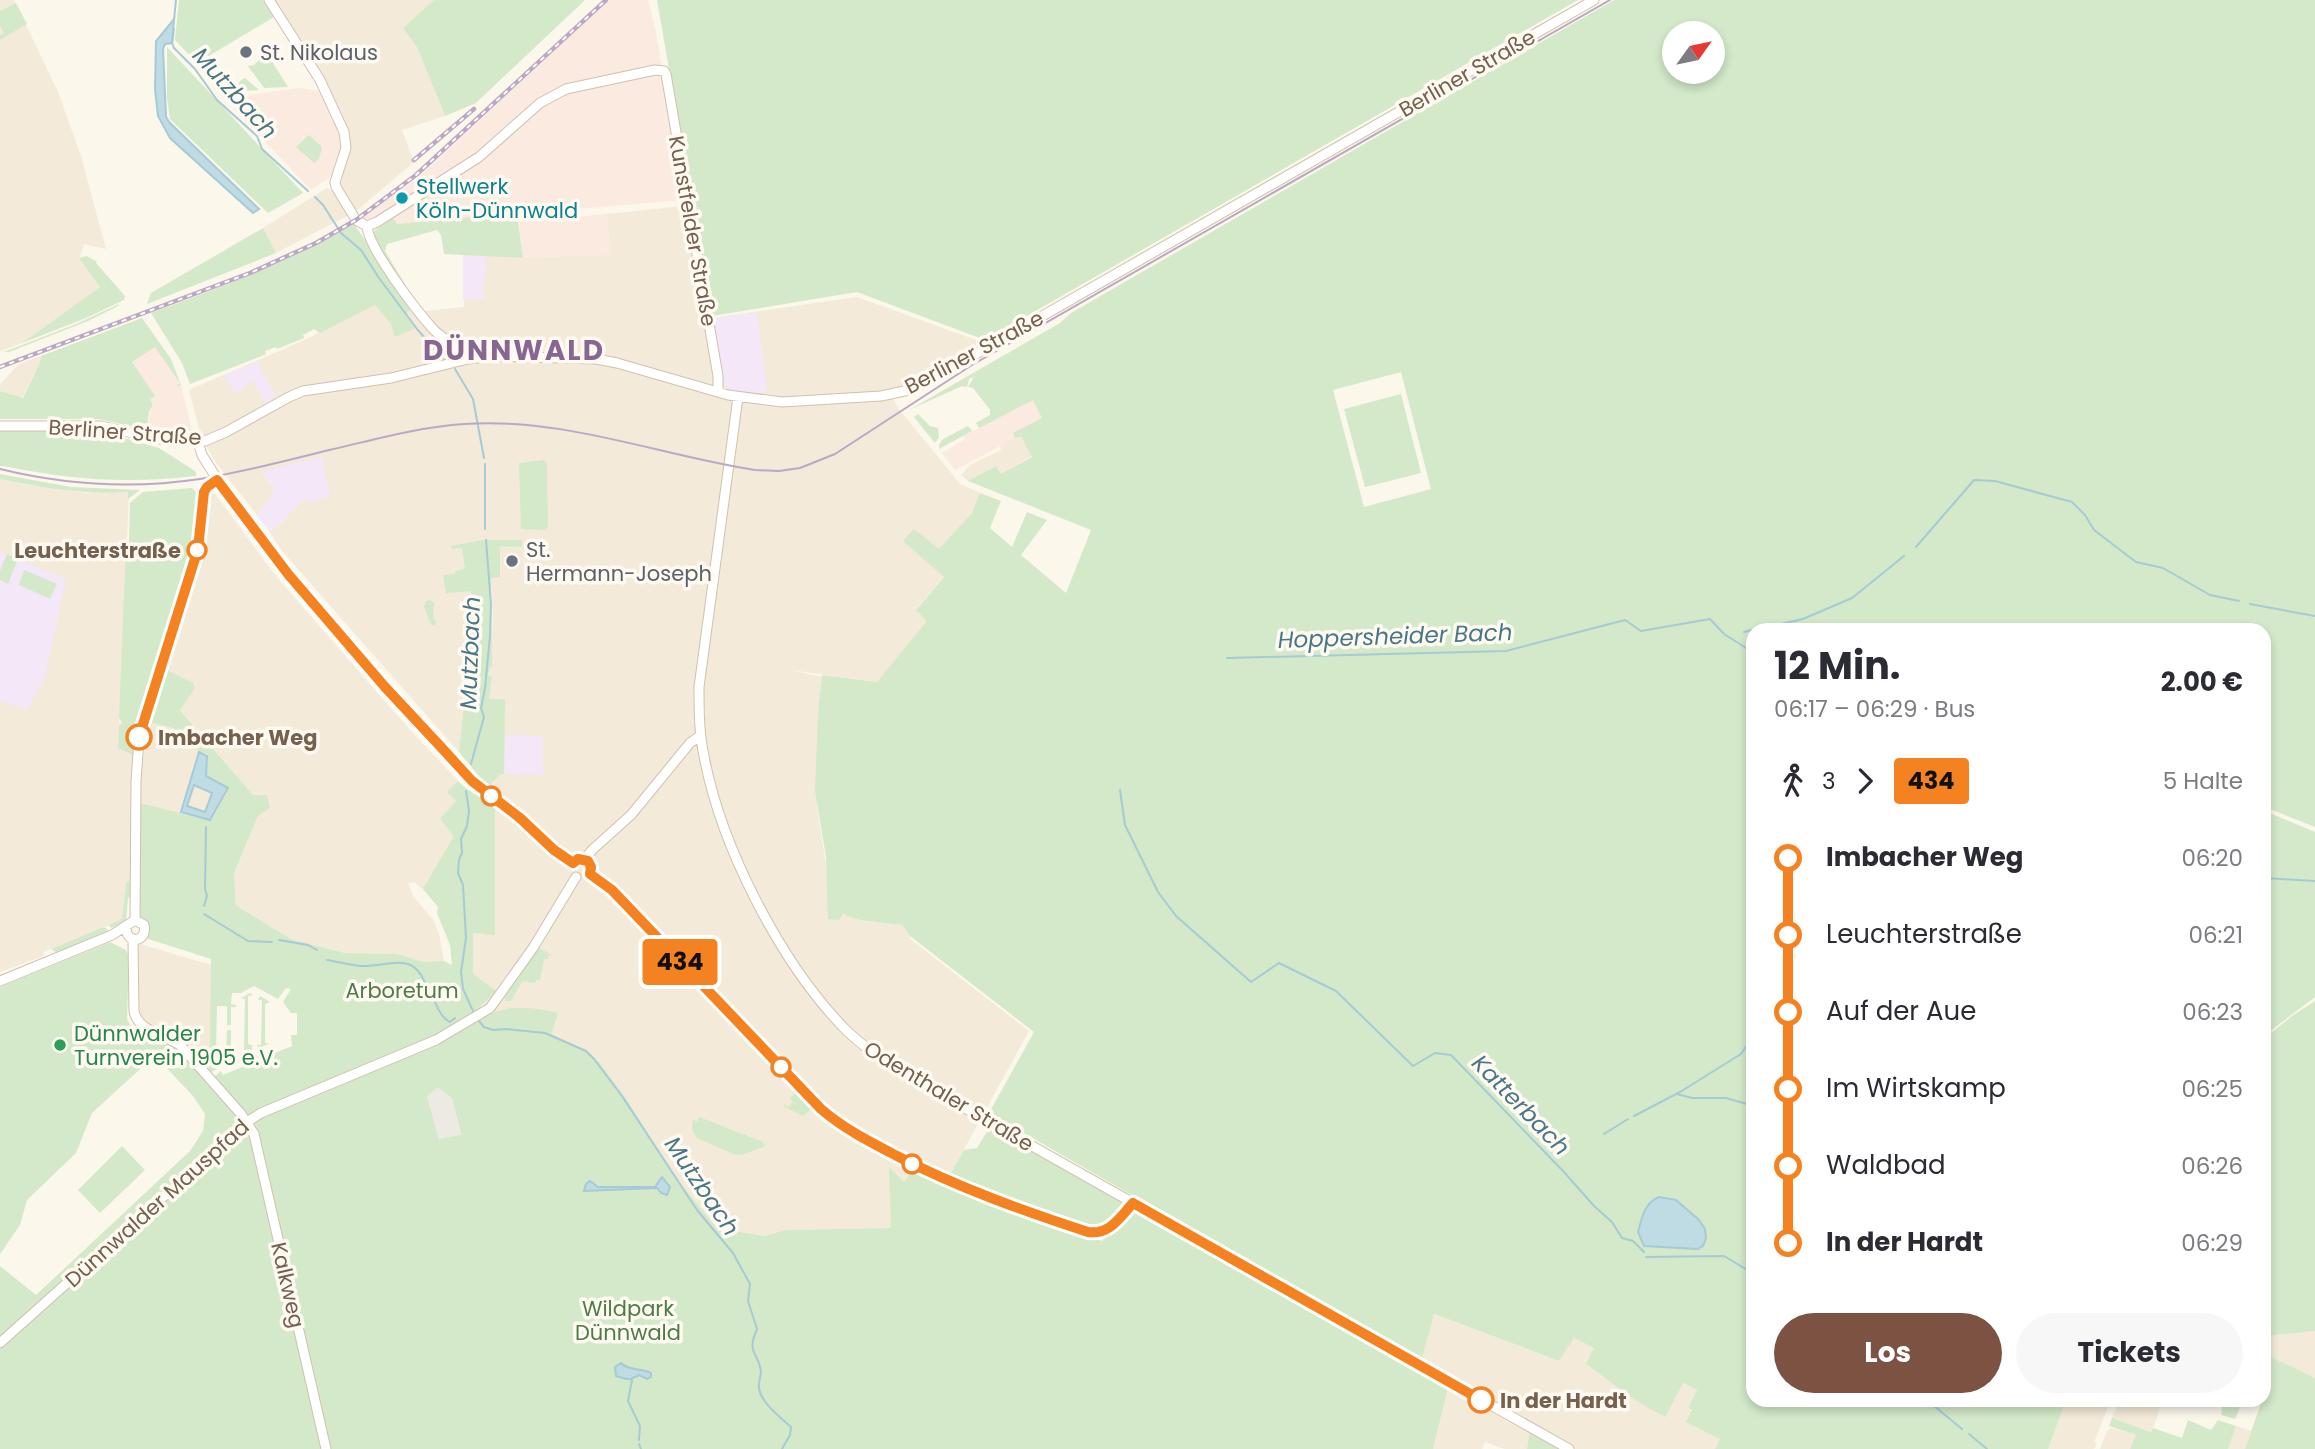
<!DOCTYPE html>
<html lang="de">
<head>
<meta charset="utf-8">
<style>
	:root { --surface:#fff; --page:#f7f7f7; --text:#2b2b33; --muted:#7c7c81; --accent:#7c5243 }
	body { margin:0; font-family:Poppins,sans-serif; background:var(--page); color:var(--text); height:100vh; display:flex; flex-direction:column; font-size:26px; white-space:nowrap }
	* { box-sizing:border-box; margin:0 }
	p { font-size:23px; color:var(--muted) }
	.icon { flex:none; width:38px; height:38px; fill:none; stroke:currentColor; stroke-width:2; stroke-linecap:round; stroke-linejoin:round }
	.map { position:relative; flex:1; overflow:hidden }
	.panel { position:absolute; left:1746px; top:623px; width:525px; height:784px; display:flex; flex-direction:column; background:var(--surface); border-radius:21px; box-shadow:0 4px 10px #0003 }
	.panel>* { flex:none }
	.badge { padding:0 14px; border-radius:5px; font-size:24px; line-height:46px }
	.needle { width:46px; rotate:57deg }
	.buttons { position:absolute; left:1662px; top:21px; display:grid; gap:14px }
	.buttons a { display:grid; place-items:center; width:63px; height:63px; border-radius:50%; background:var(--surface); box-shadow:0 4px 10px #0003; font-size:35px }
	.map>.badge { position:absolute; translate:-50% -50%; box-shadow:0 0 0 4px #fff }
	.legs { display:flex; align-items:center; gap:10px; height:77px; padding:0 28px; font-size:23px }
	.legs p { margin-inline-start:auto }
	.headline { display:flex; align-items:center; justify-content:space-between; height:119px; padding:0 28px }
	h1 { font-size:38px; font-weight:700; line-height:52px }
	.action { display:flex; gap:14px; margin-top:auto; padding:14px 28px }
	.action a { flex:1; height:80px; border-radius:42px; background:var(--accent); color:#fff; font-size:28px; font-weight:700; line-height:80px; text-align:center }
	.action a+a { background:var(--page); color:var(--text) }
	ul { padding:0 28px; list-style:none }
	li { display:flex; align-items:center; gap:24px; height:77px; font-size:26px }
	li i { display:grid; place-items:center; width:10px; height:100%; margin:0 9px; background:currentColor }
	li i::after { content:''; width:18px; height:18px; margin:-9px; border:5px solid; border-radius:50%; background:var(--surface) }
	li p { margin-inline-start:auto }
	li:first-child i { background:linear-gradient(#0000 50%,currentColor 0) }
	li:last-child i { background:linear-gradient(currentColor 50%,#0000 0) }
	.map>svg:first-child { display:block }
	.residential { fill:#f3ead9 }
	.commercial { fill:#fbeadf }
	.industrial { fill:#ede9e3 }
	.education { fill:#f4e7f8 }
	.green { fill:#d3e9c9; fill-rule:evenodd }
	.water { fill:#bfdce5; stroke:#a6cad6; stroke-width:2; fill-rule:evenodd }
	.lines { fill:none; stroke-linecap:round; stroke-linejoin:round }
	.stream { stroke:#a6cad6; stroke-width:2 }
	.secondary-casing { stroke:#d0c1ae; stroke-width:11 }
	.secondary { stroke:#fff; stroke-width:9 }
	.tram { stroke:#bba8c6; stroke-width:2 }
	.rail-casing { stroke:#bba8c6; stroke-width:4.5 }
	.rail { stroke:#fefaf1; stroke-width:2; stroke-dasharray:5; stroke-linecap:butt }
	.line-1-casing { stroke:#fff; stroke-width:16 }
	.line-1 { stroke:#f58220; stroke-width:10 }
	.worship-dot { fill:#6b7280; stroke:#fefaf1; stroke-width:2.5 }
	.culture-dot { fill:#0f9aa8; stroke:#fefaf1; stroke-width:2.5 }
	.stop-1-dot { fill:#fff; stroke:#f58220; stroke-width:3.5 }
	.leisure-dot { fill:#2e9e5b; stroke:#fefaf1; stroke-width:2.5 }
	.labels { text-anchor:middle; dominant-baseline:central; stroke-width:7; stroke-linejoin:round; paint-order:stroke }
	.worship-label { font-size:21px; fill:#5b616d; stroke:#fefaf1; text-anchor:start }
	.street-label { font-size:21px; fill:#76604e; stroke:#fefaf1 }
	.culture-label { font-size:21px; fill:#0d838f; stroke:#fefaf1; text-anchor:start }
	.stop-label { font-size:21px; font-weight:bold; fill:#76604e; stroke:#fefaf1; text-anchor:start }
	.park-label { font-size:21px; fill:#517b47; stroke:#fefaf1 }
	.leisure-label { font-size:21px; fill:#27864d; stroke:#fefaf1; text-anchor:start }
	.water-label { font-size:23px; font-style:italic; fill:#497788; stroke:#fefaf1 }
	.district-label { font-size:28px; font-weight:bold; letter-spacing:2px; fill:#876691; stroke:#fefaf1 }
</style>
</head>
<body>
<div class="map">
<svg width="2315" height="1449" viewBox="0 0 2315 1449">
	<rect width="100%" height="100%" fill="#fcf7eb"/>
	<!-- residential -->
	<path class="residential" d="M0 0H14L58 92 81 156 106 249 84 244 80 257 100 287 22 343 0 351Z
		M262 0H434L404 29 417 47 445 116 402 130 414 162 355 212 331 176 339 153 340 133 309 68Z
		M327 188 334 192 349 215 276 253 263 228Z
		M692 205 712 318 857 297 976 340 980 344 920 381 889 392 898 408 960 484 980 493 972 513 939 550 903 540 944 576 916 609 928 621 877 682 790 670 822 677 818 713 817 807 828 878 841 915H849L860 920 902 925 910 936V939L1029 1031 946 1182 904 1183 890 1168 891 1228 786 1230 764 1236 717 1228 677 1179 625 1097 599 1062 579 1046 560 1040 546 1031 481 1019 476 1010 484 1005 473 975V933L495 934V807L488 787 501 774 489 699 492 676 488 675 493 620 489 541 471 574 470 644 459 752 283 552 269 531 280 524 306 497 330 496 262 472 275 490 257 515 214 460 201 436 189 390 300 342 375 305 391 324 412 307 416 312 464 307V254L523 258 610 254 607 214Z
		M41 356 40 362 22 398 0 391V384L19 364Z
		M1021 435 1032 456 1001 474 996 466 968 481 961 475 970 465 1001 450 1000 446Z
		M0 479 33 486 86 493 129 492 118 747 133 755 143 757 153 723 183 731 188 745 208 755 209 759 205 771 229 788 211 821 182 812 131 879 126 883 122 920 43 952 44 956 0 972Z
		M210 492 215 494 275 575 402 721 458 781 448 792 456 801 455 836 423 889 414 882 408 883 413 896 434 921 439 934 444 961 424 962 397 954 345 953 291 939 236 907 234 873 258 816 270 808 267 796 253 795 180 709 195 685 167 670 204 552 201 551 204 540 207 496Z
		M140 944 211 965 209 1074 141 1022 137 1005 138 945Z
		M1433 1314 1559 1361 1574 1338 1594 1348 1587 1365 1633 1399 1665 1416 1682 1383 1697 1390 1688 1408 1720 1439 1715 1449H1560L1531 1433 1527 1449H1505L1485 1442 1482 1449H1433L1447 1387 1418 1371Z
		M2315 1331V1378L2265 1354V1336Z
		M2066 1400H2111L2094 1442 2097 1443 2094 1449H2048Z
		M2120 1400H2183L2182 1408 2162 1401 2152 1432 2112 1418Z
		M2236 1426 2251 1431 2245 1449H2228Z
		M2111 1428 2136 1435 2130 1449H2100L2107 1431Z"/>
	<!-- commercial -->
	<path class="commercial" d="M609 0H648L655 27 684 200 397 224 373 236 361 219 419 177Z
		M299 88 318 91 322 95 340 133 339 153 331 176 311 190 234 109 249 95Z
		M607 214 610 255 523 258 519 222Z
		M152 341 181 385 192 431 187 436 152 434 148 430 150 411 154 406 124 361Z
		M1033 399 1045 423 955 470 942 453 965 439 963 436Z"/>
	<!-- industrial -->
	<path class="industrial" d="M438 1086 452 1098 461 1137 440 1141 427 1096Z"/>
	<!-- education -->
	<path class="education" d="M486 255 487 278H483L484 299 463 300V256Z
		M757 312 767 390H765L764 394 729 390 725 385 712 318Z
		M257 362 276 396 265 403 253 381 235 395 224 375Z
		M322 457 330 496 308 504 305 498 280 524 269 531 257 515 275 490 262 471Z
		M0 551 66 579 45 678 27 710 0 701Z
		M505 735 543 736V775L504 774Z"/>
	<!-- green -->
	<path class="green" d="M179 0H262L274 17 197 63 175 40Z
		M434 0H585L476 103 445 116 417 47 403 28Z
		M657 0H1578L985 340 857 292 712 316Z
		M1614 0H2315V827L2265 807 2264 630H1754V1400H2066L2048 1449H1715L1720 1439 1686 1422 1692 1410 1688 1408 1697 1390 1683 1383 1665 1417 1633 1399 1586 1364 1594 1348 1574 1338 1559 1361 1434 1314 1421 1362 989 1113 1034 1032 910 936 902 925 860 920 843 914 839 920 828 919 826 857 815 791 818 713 822 675 877 682 927 621 916 610 944 577 903 541 914 529 939 549 972 513 980 493 1001 501 990 528 1012 547 1027 512 1047 520 1021 555 1066 593 1091 530 968 481 996 466 1001 474 1032 457 1021 436 1015 438 1013 433 1042 418 1033 400 979 428 976 423 990 415V410L973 388 968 387 974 377 969 379 967 387 962 386 909 410 1060 323 1071 313ZM1675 33H1713V72H1675ZM1401 372 1431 489 1364 507 1333 390Z
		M16 3 27 24 0 40V35L4 33 0 26V11Z
		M167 47 303 193 268 213 170 119 167 98Z
		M265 54 268 55 288 87 264 88 248 66 254 65Z
		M245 78 259 90 239 91 237 87 240 81Z
		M309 135 322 147 319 159 314 163 296 147Z
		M517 213 523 258 444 254 441 235 437 230 387 244 385 251 414 299 386 262 373 236 375 230 393 218 397 224Z
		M354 224 412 307 405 315 415 328 395 337 391 324 375 305 320 333 314 329 303 335 304 338 277 349 276 347 265 351 266 354 259 357 190 384 182 363 151 313C221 287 290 262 354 224Z
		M263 228 276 253 147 304 151 293Z
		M87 256 97 262 96 263 125 296 124 300 86 318 22 343 100 287 79 258Z
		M119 304 118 306 88 321 9 352H4L76 324Z
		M142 318 171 359 181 385 176 386 180 383 155 347 132 362 155 396 150 399 153 406 149 411 147 430 99 419H0V391L23 398 40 362 41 356Z
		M1401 394 1421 473 1365 487 1344 409Z
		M918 414 930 426 938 428 939 437 936 442H934L914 417Z
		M968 426 972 431 939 449V445L943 439Z
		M0 430 100 431 159 448 192 469 196 472V476C125 484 73 480 3 466H0Z
		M544 460 547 463 548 526 545 530 521 529 519 463Z
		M0 474 71 487 140 490 128 499V492C84 495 43 488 0 479Z
		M192 488 198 494 197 538 140 715 134 738 133 755 118 748 119 725 122 723 119 718 126 544 129 540 130 503 143 492Z
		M483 540H522V547L500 546V577L491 578 492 667H490L488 675 492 676 489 699H505L504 774H501L488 787 459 752 469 657 471 591 446 593 443 575 455 574V571L465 569 462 548 452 549 451 546Z
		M201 551 204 552 168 666 164 663Z
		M7 554 18 559 8 584 0 580V571Z
		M24 570 57 584 50 599 19 585Z
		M429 600 435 603 433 607 434 621 437 619 435 626 431 625 424 607 426 601Z
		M163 668 193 683 195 688 180 710 253 795H267L270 808 258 816 234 873 236 906 291 939 345 953 397 954 424 962 444 961 452 965 450 945 437 913 438 907 423 889 454 836 440 819 456 801 447 792 458 781C469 793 482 797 495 807V935L473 933V974L496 991 476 1011 481 1019C506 1004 531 1006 558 1013L551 1034 586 1050 599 1062 625 1097 677 1179 717 1228 764 1236 786 1230 891 1228 889 1167 904 1182 915 1168 946 1182 1102 1241 1132 1208 1448 1387 1433 1449H0V1266L36 1295 190 1151 203 1131 205 1114 193 1096 160 1061 150 1060 92 1113 76 1153 27 1200 20 1225 0 1254V987L110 942 126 950 129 957 127 1019 136 1035C166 1029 193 1061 213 1078L221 1071 223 1075 259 1060 258 1055 263 1053 265 1057 292 1046 291 1035H297V1013H291L283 1002 291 989 286 988 278 999 254 986 241 993H232L231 1004 236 1005V1007H231V1025H227V1006H217L216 1050H226L227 1030H231V1052H235L233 1060 231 1056 221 1060 222 1065 209 1074 211 959 139 936 140 803 211 821 229 788 206 775 208 755 188 745 183 731 153 723 149 733 144 731ZM438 1087 452 1098 461 1135 439 1139 427 1096Z
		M2265 811 2315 832V997L2265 1035Z
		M131 879 132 895 128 898 126 922 111 928 109 925 122 919 126 883Z
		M101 928H106L108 931 106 934 60 952H56L51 949Z
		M539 948 552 955 548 956V959H544L540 980H536L535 983 522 981 511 1001H506L504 997Z
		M250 993 253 995 248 996V1044L252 1045V1050L242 1056 240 1053H244L245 999 241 998Z
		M260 996 270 1002 265 1004V1043H269L259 1049 257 1045H261L262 1000H258Z
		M2315 1001V1331L2265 1336V1038L2292 1016Z
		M798 1091 813 1108 803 1116 783 1106 785 1104 788 1107 793 1102 790 1098Z
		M699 1117 763 1142 765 1146 742 1155 733 1154 697 1138 692 1130 693 1119 697 1122Z
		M989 1128 1127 1205 1108 1226 1093 1230 948 1178 964 1150 977 1148Z
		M122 1146 145 1170 100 1213 78 1190Z
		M2265 1354 2315 1378V1449H2245L2262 1400H2264L2267 1387Z
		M2223 1400H2243L2235 1419 2221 1415Z
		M2112 1418 2151 1432 2153 1428 2182 1438 2188 1420 2211 1430 2218 1420 2236 1426 2228 1449H2130L2136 1435 2109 1426Z
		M1530 1432V1433L1560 1449H1527Z"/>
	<!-- water -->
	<path class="water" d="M174 19 172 43 165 44 163 49 166 117 170 123 259 209 253 213 170 138 158 116 155 89 156 41Z
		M199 752 207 756 206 776 228 788 210 820 181 812ZM194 785 212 793 205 812 187 806Z
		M662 1177 670 1187 667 1195 661 1193 657 1188 584 1191 586 1184 590 1181 598 1187H655Z
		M1659 1197 1676 1200 1699 1220 1705 1229 1706 1238 1703 1246 1698 1249 1644 1246 1638 1232C1642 1218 1644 1203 1659 1197Z
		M621 1363C628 1371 642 1368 651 1373V1377L647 1379 639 1375C628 1381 630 1380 616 1376L615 1367Z"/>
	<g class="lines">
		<!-- stream -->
		<path class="stream" d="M174 20 176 0
			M174 29 172 43 174 48 195 69 217 100 257 136 262 149 308 191
			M315 197 323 205 341 233 361 250 379 278 417 329 444 360
			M455 369 473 399 484 458
			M485 464V529
			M1916 547 1974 480 1995 481 2072 502 2085 515 2094 530 2136 562 2163 568 2210 595 2239 601
			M2250 604 2315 616
			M1754 630 1803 619 1852 598 1904 556
			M1744 632 1752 630
			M1227 658 1506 651 1625 620 1641 631 1710 619 1724 634 1754 653
			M471 764 484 717 481 708 485 688 490 636 491 605 486 540
			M1120 790 1125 825 1158 892 1176 916 1251 982 1279 963 1336 991 1413 1066 1435 1053 1451 1055 1564 1172 1594 1206 1612 1222 1622 1238 1633 1241 1644 1252
			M466 791 469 811 467 826 461 839 462 853 459 860 458 873 463 885 466 938 461 972 463 989 473 1011
			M2264 878 2315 881
			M204 906 207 896 205 889 206 827
			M204 914 248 941 272 942
			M279 940 308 945 317 950
			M327 960C338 962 350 965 361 966 392 967 416 948 428 992
			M434 999C437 1008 442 1018 450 1022L455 1018
			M479 1021 484 1027 493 1030 506 1029 545 1033 586 1051 594 1059 622 1096 697 1210 733 1253 750 1284 748 1301 757 1329C746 1354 758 1351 761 1371 761 1377 758 1383 759 1388 761 1403 780 1417 791 1427L790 1435 782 1449
			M1677 1094 1692 1098H1726L1754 1106
			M1634 1116 1680 1092 1741 1054 1754 1035
			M1604 1134 1628 1119
			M1646 1257 1724 1256 1754 1274
			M632 1380 628 1401 640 1426 639 1440
			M1927 1400 1962 1429
			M1969 1434 1987 1449
			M639 1444 641 1449"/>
		<defs>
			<path id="secondary" d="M269 0 320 80 344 132 346 148 335 182 336 187 356 220 367 226
				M367 226 377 222 479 157 540 103 566 89 655 70 664 71 666 74 718 376V392
				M367 226C368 248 419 314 435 331 446 341 460 346 468 359
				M738 397 699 687C699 710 699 733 704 756 721 847 781 964 846 1030 862 1046 882 1059 901 1072L1569 1449
				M0 426H101L160 439 205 441 226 432 289 397 303 391 391 378 468 359 494 356 596 359 617 363 728 395 782 402 881 396 909 390 941 374 1594 0
				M198 442 202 455 217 479 280 564 385 687 472 781 520 818 554 850 573 863
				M585 859 592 850 631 815 690 743 700 736
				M590 874 612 890 821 1109C842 1127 869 1142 894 1154 956 1186 1022 1211 1088 1232 1110 1236 1120 1217 1133 1203
				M135 920 136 781 139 740 198 549 204 492 207 487 217 480
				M126 926C125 945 148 943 144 925L135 920
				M133 940 134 1011C138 1032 165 1034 181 1046L241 1114 254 1134 326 1449
				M0 981 112 935 135 920
				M0 1343 247 1122 261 1113 436 1040 490 1008 533 948 576 877"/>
		</defs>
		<!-- secondary casing -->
		<use href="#secondary" class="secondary-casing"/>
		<!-- secondary -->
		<use href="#secondary" class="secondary"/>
		<!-- tram -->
		<path class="tram" d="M0 469C65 485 133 489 200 479 243 472 286 461 329 450 373 440 418 427 464 424 564 417 658 455 755 470L779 471 800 468 835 454 972 365 1610 0"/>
		<defs>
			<path id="rail" d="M414 160 474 109
				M0 367 250 273 316 243 356 220 416 175 606 0"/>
		</defs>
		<!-- rail casing -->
		<use href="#rail" class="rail-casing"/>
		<!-- rail -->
		<use href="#rail" class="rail"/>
	</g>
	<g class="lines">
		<defs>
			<path id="line-1" d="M139 737 198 549 204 492 207 487 217 480 288 574 385 687 440 746 472 781 520 818 554 850 573 863 578 859 588 861 591 867 590 874 612 890 821 1109C844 1129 872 1143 899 1157 959 1188 1024 1211 1088 1232 1110 1235 1120 1217 1133 1203L1481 1400"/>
		</defs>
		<!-- line-1 casing -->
		<use href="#line-1" class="line-1-casing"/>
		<!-- line-1 -->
		<use href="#line-1" class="line-1"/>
	</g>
	<!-- markers -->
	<g class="worship-dot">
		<circle cx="246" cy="52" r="7"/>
		<circle cx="512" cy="561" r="7"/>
	</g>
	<circle class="culture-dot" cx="402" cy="198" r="7"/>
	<g class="stop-1-dot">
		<circle cx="197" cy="550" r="9"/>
		<circle cx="139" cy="737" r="12"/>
		<circle cx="491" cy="796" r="9"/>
		<circle cx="781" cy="1067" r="9"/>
		<circle cx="912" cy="1164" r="9"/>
		<circle cx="1481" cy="1400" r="12"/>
	</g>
	<circle class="leisure-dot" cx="60" cy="1045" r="7"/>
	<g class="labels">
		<!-- worship labels -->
		<g class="worship-label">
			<text x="260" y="52">St. Nikolaus</text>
			<text x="526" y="549">St.<tspan x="526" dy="24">Hermann-Joseph</tspan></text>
		</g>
		<!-- street labels -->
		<g class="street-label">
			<text transform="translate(1467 73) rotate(-30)">Berliner Straße</text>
			<text transform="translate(693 231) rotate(80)">Kunstfelder Straße</text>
			<text transform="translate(974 352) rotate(-28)">Berliner Straße</text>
			<text transform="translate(125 432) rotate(4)">Berliner Straße</text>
			<text transform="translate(949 1096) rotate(31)">Odenthaler Straße</text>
			<text transform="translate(157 1203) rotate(-42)">Dünnwalder Mauspfad</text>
			<text transform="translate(288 1285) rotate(77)">Kalkweg</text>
		</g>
		<!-- culture labels -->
		<g class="culture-label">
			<text x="416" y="186">Stellwerk<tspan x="416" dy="24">Köln-Dünnwald</tspan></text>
		</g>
		<!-- stop labels -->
		<g class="stop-label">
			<text x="181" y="550" text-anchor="end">Leuchterstraße</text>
			<text x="158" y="737">Imbacher Weg</text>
			<text x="1500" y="1400">In der Hardt</text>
		</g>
		<!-- park labels -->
		<g class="park-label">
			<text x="402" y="990">Arboretum</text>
			<text x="628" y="1308">Wildpark<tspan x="628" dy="24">Dünnwald</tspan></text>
		</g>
		<!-- leisure labels -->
		<g class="leisure-label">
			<text x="74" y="1033">Dünnwalder<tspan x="74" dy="24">Turnverein 1905 e.V.</tspan></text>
		</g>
		<!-- water labels -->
		<g class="water-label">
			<text transform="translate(235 93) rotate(48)">Mutzbach</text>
			<text transform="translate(1395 636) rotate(-2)">Hoppersheider Bach</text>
			<text transform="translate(470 653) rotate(-88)">Mutzbach</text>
			<text transform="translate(1521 1105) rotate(46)">Katterbach</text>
			<text transform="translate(702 1186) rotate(56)">Mutzbach</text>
		</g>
		<!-- district labels -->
		<g class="district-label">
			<text x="514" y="350">DÜNNWALD</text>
		</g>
	</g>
</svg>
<div class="buttons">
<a><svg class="needle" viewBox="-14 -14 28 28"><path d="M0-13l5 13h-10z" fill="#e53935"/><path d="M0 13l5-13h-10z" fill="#7c7c81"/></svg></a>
</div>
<b class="badge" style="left:680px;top:962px;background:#f58220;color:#111">434</b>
<section class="panel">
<div class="headline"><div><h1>12 Min.</h1><p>06:17 – 06:29 · Bus</p></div><b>2.00 €</b></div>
<div class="legs"><svg class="icon" aria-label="walk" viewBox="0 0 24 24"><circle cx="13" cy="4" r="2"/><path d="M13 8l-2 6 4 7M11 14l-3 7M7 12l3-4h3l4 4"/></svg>3<svg class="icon" aria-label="forward" viewBox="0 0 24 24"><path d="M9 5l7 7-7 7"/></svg><b class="badge" style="background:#f58220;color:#111">434</b><p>5 Halte</p></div>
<ul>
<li><i style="color:#f58220"></i><b>Imbacher Weg</b><p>06:20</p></li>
<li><i style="color:#f58220"></i><span>Leuchterstraße</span><p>06:21</p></li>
<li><i style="color:#f58220"></i><span>Auf der Aue</span><p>06:23</p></li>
<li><i style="color:#f58220"></i><span>Im Wirtskamp</span><p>06:25</p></li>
<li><i style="color:#f58220"></i><span>Waldbad</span><p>06:26</p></li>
<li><i style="color:#f58220"></i><b>In der Hardt</b><p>06:29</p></li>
</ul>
<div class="action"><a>Los</a><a>Tickets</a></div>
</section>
</div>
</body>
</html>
